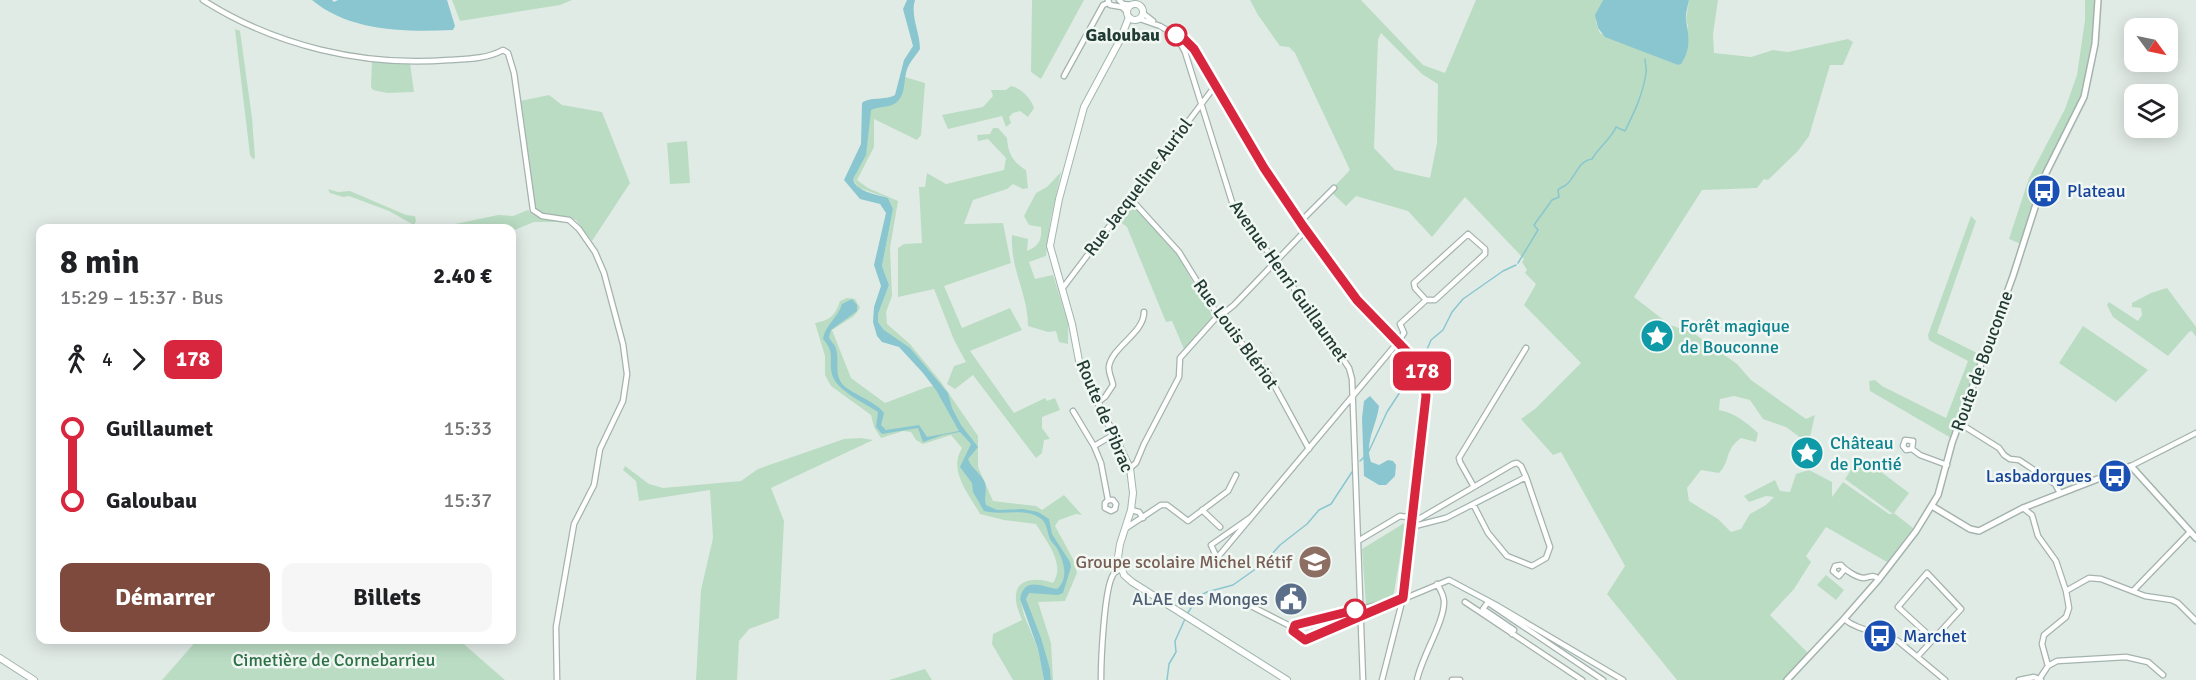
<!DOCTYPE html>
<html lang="fr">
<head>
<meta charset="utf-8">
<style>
	:root { --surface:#fff; --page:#f6f6f6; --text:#202124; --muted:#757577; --accent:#7d4a3d }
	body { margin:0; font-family:Signika,sans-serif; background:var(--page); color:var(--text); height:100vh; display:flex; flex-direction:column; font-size:22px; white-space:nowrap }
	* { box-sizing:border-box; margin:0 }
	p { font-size:20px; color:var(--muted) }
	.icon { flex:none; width:33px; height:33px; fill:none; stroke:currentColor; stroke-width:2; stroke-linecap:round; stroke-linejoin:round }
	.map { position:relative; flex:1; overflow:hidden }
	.panel { position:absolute; left:36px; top:224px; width:480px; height:420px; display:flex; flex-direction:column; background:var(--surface); border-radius:12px; box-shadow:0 3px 15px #0003 }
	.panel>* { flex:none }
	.badge { padding:0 12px; border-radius:9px; font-size:21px; line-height:39px }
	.needle { width:39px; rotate:123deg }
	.buttons { position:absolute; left:2124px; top:18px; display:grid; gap:12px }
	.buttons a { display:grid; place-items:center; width:54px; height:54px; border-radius:12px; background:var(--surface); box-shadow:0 3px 15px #0003; font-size:30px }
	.map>.badge { position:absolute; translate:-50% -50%; box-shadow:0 0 0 3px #fff }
	.legs { display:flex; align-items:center; gap:9px; height:66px; padding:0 24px; font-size:20px }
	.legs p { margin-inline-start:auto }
	.overview { display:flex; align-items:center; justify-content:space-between; height:102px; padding:0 24px }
	h1 { font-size:33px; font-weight:800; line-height:45px }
	.primary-button { display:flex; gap:12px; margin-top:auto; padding:12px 24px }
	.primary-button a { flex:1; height:69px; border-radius:12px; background:var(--accent); color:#fff; font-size:24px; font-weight:800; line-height:69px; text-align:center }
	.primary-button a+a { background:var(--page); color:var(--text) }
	ul { padding:0 24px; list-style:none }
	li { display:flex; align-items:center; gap:21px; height:72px; font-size:22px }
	li i { display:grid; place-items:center; width:9px; height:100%; margin:0 8px; background:currentColor }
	li i::after { content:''; width:15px; height:15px; margin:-8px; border:4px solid; border-radius:50%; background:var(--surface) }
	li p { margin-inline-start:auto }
	li:first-child i { background:linear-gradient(#0000 50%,currentColor 0) }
	li:last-child i { background:linear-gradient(currentColor 50%,#0000 0) }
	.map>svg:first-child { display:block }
	.green { fill:#badcc3; fill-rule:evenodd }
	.water { fill:#8ac6cf }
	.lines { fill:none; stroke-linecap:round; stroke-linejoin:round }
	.stream { stroke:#8ac6cf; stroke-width:1.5 }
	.minor-casing { stroke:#a4b3ad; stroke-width:7 }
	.tertiary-casing { stroke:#a4b3ad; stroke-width:8 }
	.secondary-casing { stroke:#a0b7ae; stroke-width:8 }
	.minor { stroke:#fff; stroke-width:4.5 }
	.tertiary { stroke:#fff; stroke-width:5 }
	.secondary { stroke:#fff; stroke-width:6 }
	.line-1-casing { stroke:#fff; stroke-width:14 }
	.line-1 { stroke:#d7263d; stroke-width:9 }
	.stop-1-dot { fill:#fff; stroke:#d7263d; stroke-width:3 }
	.labels { text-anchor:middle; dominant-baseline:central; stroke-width:5; stroke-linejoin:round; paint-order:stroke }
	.stop-label { font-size:18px; font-weight:bold; fill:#223b34; stroke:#f1f8f4; text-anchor:end }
	.street-label { font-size:18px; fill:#223b34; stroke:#f1f8f4 }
	.transit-label { font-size:18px; fill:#164399; stroke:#f1f8f4; text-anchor:start }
	.culture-label { font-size:18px; fill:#0d838f; stroke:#f1f8f4; text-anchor:start }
	.education-label { font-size:18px; fill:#785e54; stroke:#f1f8f4; text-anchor:end }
	.service-label { font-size:18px; fill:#4e5e75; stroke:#f1f8f4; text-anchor:end }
	.park-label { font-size:18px; fill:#2d7146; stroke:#f1f8f4 }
</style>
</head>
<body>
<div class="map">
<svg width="2196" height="680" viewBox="0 0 2196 680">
	<rect width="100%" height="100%" fill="#e1ebe6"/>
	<!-- green -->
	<path class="green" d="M452 0H572L560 5 460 21Z
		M1032 0H1084L1041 79 1031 72Z
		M1250 0H1361L1423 65 1445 73 1476 0H1603C1596 13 1593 19 1600 33L1678 65 1684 59 1688 26 1686 19 1689 0H1718L1713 34 1714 53 1751 57 1773 50 1788 52 1848 39 1853 42 1843 65H1830L1809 136 1798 151 1768 180 1764 179 1757 188 1702 190 1634 297 1670 325 1692 332 1737 364 1751 380 1806 419 1815 415 1810 437 1805 441 1786 427 1763 419 1750 400 1734 396 1720 399 1719 410C1735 413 1746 422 1758 433L1756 442 1741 438C1724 450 1731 461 1719 473L1701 470 1687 488 1689 501 1718 519 1731 532 1741 529 1750 514 1766 505 1774 497 1766 496 1749 502 1744 496 1775 480 1780 491 1790 492 1796 474 1809 470 1832 482V497L1843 482 1889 514H1893L1845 479 1860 456 1909 493 1894 513 1913 528 1887 562 1826 527 1806 556 1811 562 1794 589 1770 615 1808 653 1784 680H1677L1607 594 1625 566 1561 452 1553 455 1521 419 1535 409 1581 363 1524 305 1536 284 1525 273 1527 270 1522 262 1524 259 1465 197 1432 237 1408 211 1356 196 1346 206 1330 191 1350 170 1295 53 1289 47 1280 46 1258 15ZM1381 33 1422 74 1438 84 1437 143 1430 178 1395 170 1374 148 1378 40Z
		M2085 0H2095L2090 58 2078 107 2050 159 2021 244 2009 239 2029 178 2065 109 2077 75 2085 20Z
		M235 29 240 31 252 118 255 158 253 159 250 155Z
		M372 61 410 63 414 92 387 93 373 90 371 87Z
		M905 77 925 83 921 135 917 140 874 119V147L857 180 868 188 898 201 890 248 892 296 886 312 887 324 910 344 941 382 978 436V467L993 501 1036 506 1042 510 1064 495 1082 515 1076 514 1059 520 1055 526 1073 559 1077 573 1065 601 1038 602 1051 643 1053 680H1051L1050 669 1026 599 1020 597 1024 615 1038 649 1044 680H1013L992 644 993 634 1022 620C1019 612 1015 604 1016 595 1017 577 1041 578 1053 583 1066 564 1046 541 1036 524L1004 520 980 514C968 492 948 471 962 448L951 435 923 444 916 440 911 432 903 431 881 438 874 427 871 415 831 386 825 375V356L815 323C830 320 835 316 840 301L847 298 855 299 860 308 854 316 832 330 851 378 885 403 927 387 940 385 923 365 884 330 878 322V314L889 285 882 266 893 209 888 198 859 188 851 177 864 151 868 111 873 105 893 100Z
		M1011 86C1021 88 1031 98 1034 108L1028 117 1020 111 1013 113 1009 117 1011 123 1006 127 1002 116 948 129 942 115 983 107 993 96 991 90H1006Z
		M549 95 562 105 602 112 630 183 592 241 576 220 545 215 534 207 524 120 520 101Z
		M993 128H998L1007 138C1008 154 1013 162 1026 170L1028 188 1023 189 1013 184 1007 189 973 200 964 224 1003 223 1011 263 944 286 962 328 1010 308 1022 330 970 351 1014 413 1045 398 1047 401 1055 398 1060 410 1042 417V428L1050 439 1044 440 1042 453 1036 458 973 375 955 389 947 384 954 366 966 362 954 340 934 289 898 297V248L904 244 922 243 919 187H925L927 173 946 184 1004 170 1006 158 988 139 978 141 977 135 990 134Z
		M687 141 690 183 670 184 667 143Z
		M1061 172 1050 222 1046 256 1029 262 1035 279 1053 275 1068 323V344L1059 342 1056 331 1048 332 1028 326C1028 294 1010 269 1012 235L1028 239 1027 251C1039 246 1042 240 1041 227L1029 225 1024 216 1036 193 1047 187Z
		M328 189 338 192 350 191 406 215 415 216 416 221 414 225 389 211 349 196 343 197 330 193Z
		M1133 205 1176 253 1214 318 1184 349 1172 321 1166 322 1127 227 1119 221 1130 206Z
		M528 210C537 221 552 219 564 220L565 222H534L512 231V228H436L498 215 513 216Z
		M1971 216 1976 221 1937 333 1981 355 1951 438 1870 391 1869 381 1875 380 1882 386 1946 418 1968 361 1934 343 1929 340 1928 335Z
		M2167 288 2196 327V337L2192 331 2189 332 2168 356 2113 317 2107 305 2109 302 2138 321 2142 315 2141 308 2132 307V303L2151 293Z
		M2083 326 2148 370 2116 402 2059 363Z
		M861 438 873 440 771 488 784 521 779 618 749 629 739 641 737 680H696L701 590 713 538 710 490 639 501 636 481 623 470 625 466 649 484 663 488 741 481 758 469 844 439Z
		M1406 522 1393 598 1366 605 1362 549Z
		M1826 575 1844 590 1836 600 1817 585Z
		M198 639H458L505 680H162Z
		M925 669 932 680H889Z"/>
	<!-- water -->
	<path class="water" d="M312 0H332L334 2 338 0H447L455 26 453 30C406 32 350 32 312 0Z
		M907 0H915C910 16 920 32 920 49 917 54 912 59 909 65 902 77 908 96 894 104 887 108 878 106 871 110L866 155 853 179C856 192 876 194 888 198L893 209 882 266 889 285 878 314V322L884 330 910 348 948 393 952 408 961 425 978 447 968 459C972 469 978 471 983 479 989 487 983 497 986 505L997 510 1023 509 1038 512 1049 519 1052 534 1070 562 1071 567 1063 593 1058 595 1029 593 1026 599 1041 638 1050 669 1051 680H1044L1038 649 1020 599C1025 576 1041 587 1057 589 1069 578 1064 563 1058 550 1056 546 1052 543 1050 539 1047 532 1047 522 1040 518 1024 507 1001 516 984 511L973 492 972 483 960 467 971 444 960 432 943 435 923 442 918 428 882 434 876 427 878 412C865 403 836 391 832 374 828 358 836 354 823 339 825 325 838 318 842 304L852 299 857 305V311L831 330 829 337C830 341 835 344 836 349 840 363 833 374 844 386 853 394 878 403 884 413L881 425 886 430 919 425 927 437 959 431 936 390 923 373 899 347 882 342 877 336 873 322 874 307 881 286 874 265 886 213 880 204 860 199 844 180 861 144 862 103C870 96 885 101 895 95L904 60 913 46 903 9Z
		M1603 0H1689C1688 6 1685 14 1686 20 1689 37 1691 49 1681 64L1678 65 1605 37 1598 28 1595 15Z
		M1370 396 1379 406C1377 425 1364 442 1371 462L1379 465 1388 460 1393 461 1396 465 1395 476 1386 485H1379L1364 476 1362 418 1364 401Z"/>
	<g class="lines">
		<!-- stream -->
		<path class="stream" d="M1518 263 1538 230 1534 225 1552 200 1559 197 1558 190C1558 189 1567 185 1567 184 1576 176 1578 161 1592 159 1599 147 1611 139 1616 127L1625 131C1634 113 1643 94 1646 73 1647 69 1645 64 1645 59
			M1423 359 1431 340 1443 330 1452 312 1463 299 1503 271 1516 265
			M1369 451 1387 412 1415 369
			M1360 461 1364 457
			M1187 614 1199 596 1207 592 1233 585 1264 563 1280 545 1307 524 1319 510 1331 504 1352 472
			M1167 680 1169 664 1176 652 1175 641 1185 619"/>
		<defs>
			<path id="minor" d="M203 0C275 46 364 67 449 60 467 59 487 59 503 50L508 53 514 73 533 210 542 216 569 220 579 229 595 252 604 273 623 344 627 374 623 401 600 449 594 485 574 524 556 627 557 680
				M1108 0 1110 5 1122 7 1127 12
				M1119 0 1123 4 1132 5
				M1144 14 1153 21
				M1140 19 1160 26 1189 43 1264 168 1303 226 1357 300 1416 361 1423 371 1426 396 1403 598 1382 680
				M1177 37 1185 52 1232 202 1321 326 1349 368 1352 379 1363 680
				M1064 76 1103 5 1108 3
				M1130 198 1179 252 1219 317 1267 372 1309 449
				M1300 222 1334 188
				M1468 234 1485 249V254L1435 300H1426L1415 288 1414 283Z
				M1062 289 1215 86
				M1219 317 1234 305 1306 230
				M1098 402 1105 397 1113 385C1112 379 1108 372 1109 366 1113 346 1144 333 1144 312
				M1073 411 1094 446 1115 434
				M1959 423 1999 448 2004 455 2010 459 2019 460 2055 484 2060 493
				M1094 446 1101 463 1108 500 1105 503V508L1111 511 1115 509 1116 504 1113 500H1108
				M1912 449 1913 441 1905 440 1903 446 1906 450 1912 449 1920 455 1947 465
				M2131 466 2196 433
				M1130 468 1136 463 1144 444 1179 377 1180 358 1214 320
				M1474 487 1460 462 1459 458 1526 348
				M1473 504 1488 533 1507 556 1532 566 1546 558 1550 547 1526 477
				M2023 508 2032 515 2038 536 2056 561 2066 591 2069 608 2066 617 2044 635 2042 644 2048 666
				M1131 510 1139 512 1143 518
				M1202 510 1220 527
				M1251 517 1211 545 1217 558 1398 342 1404 333 1400 324 1426 300
				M1126 528 1161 505H1167L1188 521 1228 491 1236 475
				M1358 541 1400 516 1419 519 1513 464 1517 463 1521 466 1526 477 1446 518 1411 527
				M1844 570 1839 576 1833 571 1835 566 1841 565C1845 570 1857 578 1864 578 1871 577 1872 574 1879 579
				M2066 591 2089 578 2101 579 2145 596 2172 600 2178 603 2196 621
				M2133 591 2190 532
				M1394 601 1295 625 1293 631 1305 640 1449 580 1496 605 1623 680
				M1243 602 1294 628
				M1465 602 1582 680
				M1488 602 1483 609 1514 630 1512 634
				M1490 604 1603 680
				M1844 619C1860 632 1881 631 1898 641L1945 680
				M1918 656 1961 609 1927 573 1898 607 1933 639
				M2040 678 2048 666 2057 661 2126 657 2148 662 2163 675
				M1101 680C1101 661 1104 589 1113 575 1114 572 1118 571 1120 569
				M1417 680C1422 656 1444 623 1444 602 1444 595 1440 589 1437 584
				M1452 680H1460
				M2019 680 2034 677 2041 680"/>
			<path id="tertiary" d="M1932 506 1970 529 1979 531 2023 508 2131 466 2196 538
				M1787 680 1844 619 1879 579 1916 531 1938 495 1952 443 2013 276 2046 173 2084 97 2095 44 2098 0"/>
			<path id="secondary" d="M1127 12a8 8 0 1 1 16 0a8 8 0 1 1-16 0Z
				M1129 17 1120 40 1084 107 1059 199 1050 246 1072 324 1080 366 1130 468 1133 493 1131 510 1120 544 1118 557 1124 575 1132 582 1287 680
				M0 658 34 680"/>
		</defs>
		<!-- minor casing -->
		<use href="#minor" class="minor-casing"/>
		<!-- tertiary casing -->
		<use href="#tertiary" class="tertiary-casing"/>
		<!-- secondary casing -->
		<use href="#secondary" class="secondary-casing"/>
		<!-- minor -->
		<use href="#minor" class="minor"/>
		<!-- tertiary -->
		<use href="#tertiary" class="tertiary"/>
		<!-- secondary -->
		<use href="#secondary" class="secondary"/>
	</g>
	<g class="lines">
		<defs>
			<path id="line-1" d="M1176 35 1183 38 1194 49 1264 168 1303 226 1357 300 1416 361 1423 371 1426 396 1403 598 1305 640 1293 631 1295 625 1355 610"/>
		</defs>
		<!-- line-1 casing -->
		<use href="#line-1" class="line-1-casing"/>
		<!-- line-1 -->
		<use href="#line-1" class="line-1"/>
	</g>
	<!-- icons -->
	<defs>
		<symbol id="bus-disc" viewBox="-11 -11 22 22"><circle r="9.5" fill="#1a4fb4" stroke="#f1f8f4"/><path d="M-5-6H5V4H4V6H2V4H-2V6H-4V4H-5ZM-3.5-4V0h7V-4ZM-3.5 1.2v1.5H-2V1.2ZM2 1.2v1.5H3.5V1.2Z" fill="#fff"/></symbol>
		<symbol id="sight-disc" viewBox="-11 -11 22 22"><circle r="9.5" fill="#0f9aa8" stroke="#f1f8f4"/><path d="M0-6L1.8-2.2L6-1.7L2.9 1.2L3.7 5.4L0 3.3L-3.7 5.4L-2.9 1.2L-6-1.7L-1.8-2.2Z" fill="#fff"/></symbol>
		<symbol id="school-disc" viewBox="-11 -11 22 22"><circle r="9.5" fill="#8d6e63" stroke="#f1f8f4"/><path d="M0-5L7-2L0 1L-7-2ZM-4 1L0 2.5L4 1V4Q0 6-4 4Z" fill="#fff"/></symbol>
		<symbol id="civic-disc" viewBox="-11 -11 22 22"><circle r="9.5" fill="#5c6f8a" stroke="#f1f8f4"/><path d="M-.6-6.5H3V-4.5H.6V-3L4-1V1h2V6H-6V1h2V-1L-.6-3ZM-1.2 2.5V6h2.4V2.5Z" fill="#fff"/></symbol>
	</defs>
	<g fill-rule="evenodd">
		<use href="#bus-disc" x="2025" y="172" width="38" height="38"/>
		<use href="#sight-disc" x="1638" y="317" width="38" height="38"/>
		<use href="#sight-disc" x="1788" y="434" width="38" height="38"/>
		<use href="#bus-disc" x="2096" y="457" width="38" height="38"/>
		<use href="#school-disc" x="1296" y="543" width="38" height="38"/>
		<use href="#civic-disc" x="1272" y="580" width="38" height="38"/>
		<use href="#bus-disc" x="1861" y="617" width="38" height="38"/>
	</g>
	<!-- markers -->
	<g class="stop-1-dot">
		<circle cx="1176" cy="35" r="10"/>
		<circle cx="1355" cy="610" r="10"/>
	</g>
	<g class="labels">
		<!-- stop labels -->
		<g class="stop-label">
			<text x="1160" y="35">Galoubau</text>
		</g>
		<!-- street labels -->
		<g class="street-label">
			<text transform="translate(1138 187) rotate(-53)">Rue Jacqueline Auriol</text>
			<text transform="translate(1289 281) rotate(55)">Avenue Henri Guillaumet</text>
			<text transform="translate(1236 334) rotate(54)">Rue Louis Blériot</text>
			<text transform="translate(1982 361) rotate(-70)">Route de Bouconne</text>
			<text transform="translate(1105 416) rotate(67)">Route de Pibrac</text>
		</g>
		<!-- transit labels -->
		<g class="transit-label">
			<text x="2067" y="191">Plateau</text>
			<text x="2092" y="476" text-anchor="end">Lasbadorgues</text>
			<text x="1903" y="636">Marchet</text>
		</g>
		<!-- culture labels -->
		<g class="culture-label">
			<text x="1680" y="326">Forêt magique<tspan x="1680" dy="21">de Bouconne</tspan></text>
			<text x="1830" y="443">Château<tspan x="1830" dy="21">de Pontié</tspan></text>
		</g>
		<!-- education labels -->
		<g class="education-label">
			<text x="1292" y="562">Groupe scolaire Michel Rétif</text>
		</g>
		<!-- service labels -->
		<g class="service-label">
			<text x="1268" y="599">ALAE des Monges</text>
		</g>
		<!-- park labels -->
		<g class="park-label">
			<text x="334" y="660">Cimetière de Cornebarrieu</text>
		</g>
	</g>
</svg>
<div class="buttons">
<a><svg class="needle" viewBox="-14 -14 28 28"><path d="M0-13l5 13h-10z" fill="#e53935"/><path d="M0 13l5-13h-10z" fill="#757577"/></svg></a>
<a><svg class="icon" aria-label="layers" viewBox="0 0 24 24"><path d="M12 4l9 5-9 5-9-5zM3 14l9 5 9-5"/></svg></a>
</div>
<b class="badge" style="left:1422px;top:371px;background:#d7263d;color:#fff">178</b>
<section class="panel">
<div class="overview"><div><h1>8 min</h1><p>15:29 – 15:37 · Bus</p></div><b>2.40 €</b></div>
<div class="legs"><svg class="icon" aria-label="walk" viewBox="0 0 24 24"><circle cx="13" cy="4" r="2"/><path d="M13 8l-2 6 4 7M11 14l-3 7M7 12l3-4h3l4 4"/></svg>4<svg class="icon" aria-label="forward" viewBox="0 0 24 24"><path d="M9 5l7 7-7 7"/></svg><b class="badge" style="background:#d7263d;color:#fff">178</b></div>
<ul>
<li><i style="color:#d7263d"></i><b>Guillaumet</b><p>15:33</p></li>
<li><i style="color:#d7263d"></i><b>Galoubau</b><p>15:37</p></li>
</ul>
<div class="primary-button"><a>Démarrer</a><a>Billets</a></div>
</section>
</div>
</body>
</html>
